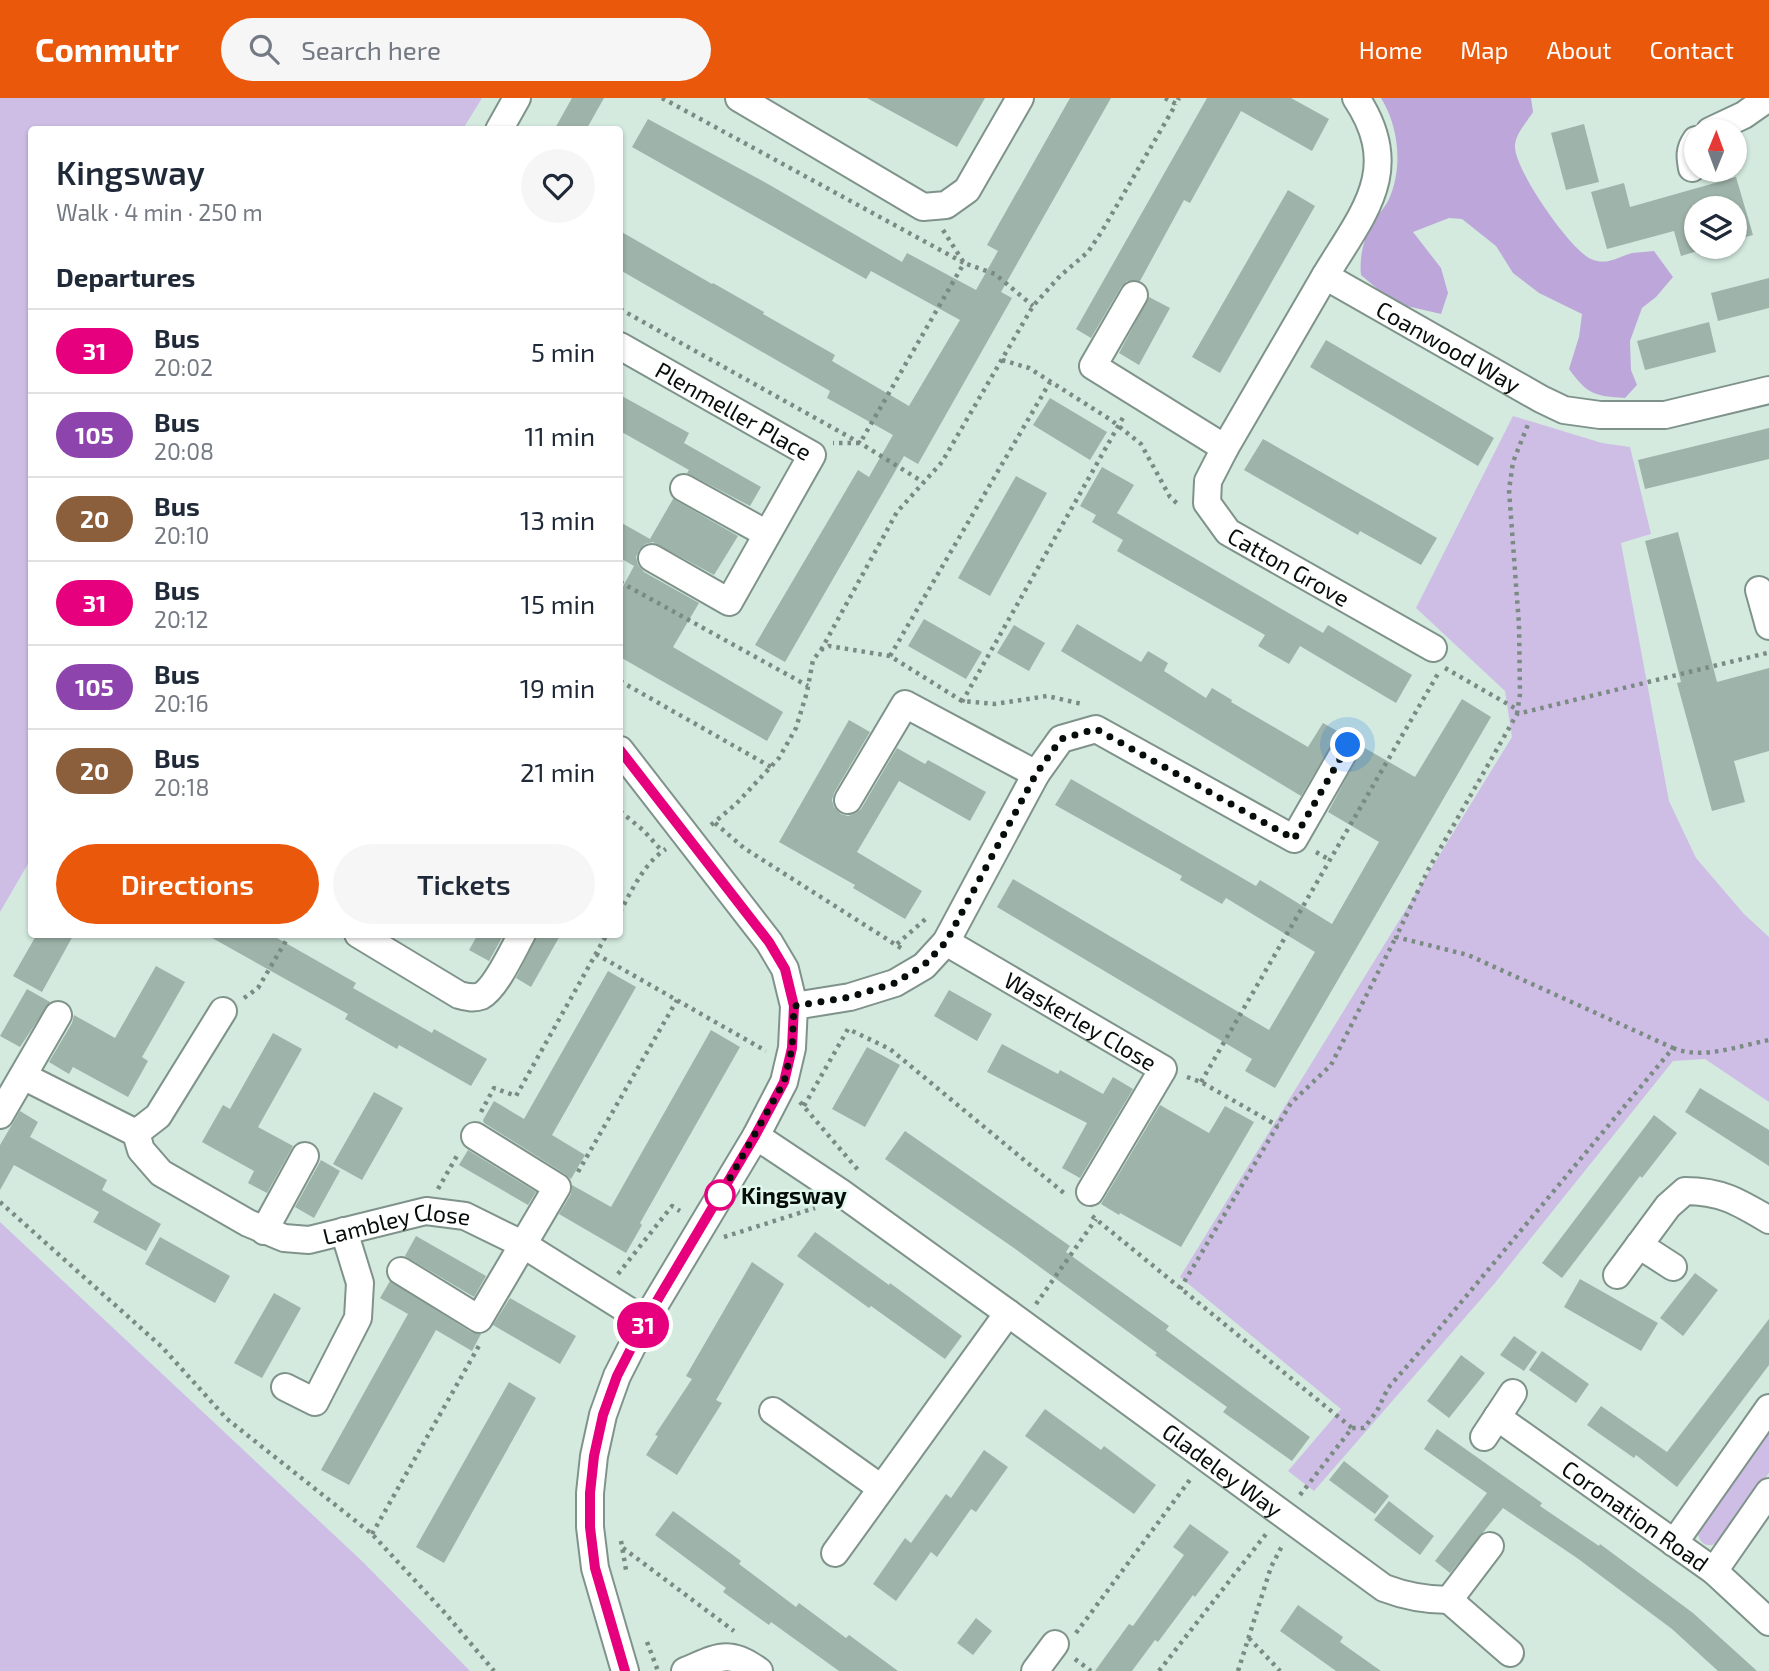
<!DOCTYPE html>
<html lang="en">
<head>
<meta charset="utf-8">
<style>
	:root { --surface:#fff; --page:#f6f6f7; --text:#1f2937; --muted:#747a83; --line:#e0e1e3; --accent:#ea580c }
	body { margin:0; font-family:"Exo 2",sans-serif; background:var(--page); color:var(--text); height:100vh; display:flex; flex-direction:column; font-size:26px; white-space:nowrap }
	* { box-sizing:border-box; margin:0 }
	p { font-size:23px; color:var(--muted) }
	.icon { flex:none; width:38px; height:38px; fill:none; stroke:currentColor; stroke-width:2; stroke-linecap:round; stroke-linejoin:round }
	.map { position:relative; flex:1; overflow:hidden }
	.side { position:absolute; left:28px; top:28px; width:595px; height:812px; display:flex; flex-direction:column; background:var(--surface); border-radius:7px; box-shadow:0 2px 5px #0004 }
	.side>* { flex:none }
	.badge { padding:0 14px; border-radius:23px; font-size:24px; line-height:46px }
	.needle { width:46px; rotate:1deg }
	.tools { position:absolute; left:1684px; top:21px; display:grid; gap:14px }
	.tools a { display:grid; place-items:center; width:63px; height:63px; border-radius:50%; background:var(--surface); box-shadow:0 2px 5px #0004; font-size:35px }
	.you { position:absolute; width:35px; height:35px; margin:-18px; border:5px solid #fff; border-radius:50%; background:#1a73e8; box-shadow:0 0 0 10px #1a73e833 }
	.map>.badge { position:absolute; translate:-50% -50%; box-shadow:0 0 0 4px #fff }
	h2 { padding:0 28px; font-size:26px; line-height:63px }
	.round { display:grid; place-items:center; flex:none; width:74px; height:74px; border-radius:37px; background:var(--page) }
	.headline { display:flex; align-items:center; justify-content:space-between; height:119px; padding:0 28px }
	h1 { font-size:33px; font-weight:600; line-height:52px }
	.cta { display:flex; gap:14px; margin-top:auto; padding:14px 28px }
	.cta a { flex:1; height:80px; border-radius:42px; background:var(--accent); color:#fff; font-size:28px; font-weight:600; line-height:80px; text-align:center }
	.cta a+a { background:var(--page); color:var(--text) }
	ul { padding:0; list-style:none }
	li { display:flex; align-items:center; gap:21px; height:84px; padding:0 28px; border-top:2px solid var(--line) }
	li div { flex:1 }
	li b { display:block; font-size:26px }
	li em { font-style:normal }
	li .badge { min-width:77px; font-weight:700; text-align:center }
	header { display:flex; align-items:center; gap:42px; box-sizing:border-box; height:98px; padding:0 35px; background:var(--accent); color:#fff }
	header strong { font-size:33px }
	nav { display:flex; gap:38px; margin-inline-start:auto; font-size:24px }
	.search { width:490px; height:63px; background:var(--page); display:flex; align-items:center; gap:18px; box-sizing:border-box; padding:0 24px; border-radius:38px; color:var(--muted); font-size:26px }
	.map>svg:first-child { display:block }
	.green { fill:#cebee6 }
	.forest { fill:#bda7da }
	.building { fill:#9eb3a9 }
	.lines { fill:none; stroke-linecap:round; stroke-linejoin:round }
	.minor-casing { stroke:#7f938a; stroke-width:30 }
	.path { stroke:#7b8b83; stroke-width:4.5; stroke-dasharray:3.5 5; stroke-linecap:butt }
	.minor { stroke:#fff; stroke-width:26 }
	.line-casing { stroke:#fff; stroke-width:16 }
	.line { stroke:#e6007e; stroke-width:10 }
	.walk { stroke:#070e0a; stroke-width:7; stroke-dasharray:0 12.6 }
	.stop-dot { fill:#fff; stroke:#e6007e; stroke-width:3.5 }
	.labels { text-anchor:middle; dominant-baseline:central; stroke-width:5; stroke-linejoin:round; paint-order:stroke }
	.street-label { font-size:23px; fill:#070e0a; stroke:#e1f8ed }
	.stop-label { font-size:23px; font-weight:bold; fill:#070e0a; stroke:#e1f8ed; text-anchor:start }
</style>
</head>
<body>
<header>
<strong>Commutr</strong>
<div class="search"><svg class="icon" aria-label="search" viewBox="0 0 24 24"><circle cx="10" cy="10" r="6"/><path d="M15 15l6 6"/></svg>Search here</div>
<nav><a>Home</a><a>Map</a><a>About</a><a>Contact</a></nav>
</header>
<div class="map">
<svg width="1769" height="1573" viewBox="0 0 1769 1573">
	<rect width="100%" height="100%" fill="#d4eadf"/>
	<!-- green -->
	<path class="green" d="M0 0H482L463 31 32 32V759L0 814Z
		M1513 318 1602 345 1630 349 1651 436 1621 445 1669 703 1696 760 1744 816 1769 839V1004L1705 961 1673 963 1495 1185 1314 1393 1288 1373 1341 1311 1180 1179 1512 639 1505 593 1416 510Z
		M0 1124 363 1464 470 1573H0Z
		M1769 1331V1375L1720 1443C1708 1452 1697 1446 1698 1431Z"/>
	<!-- forest -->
	<path class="forest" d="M1381 0H1531L1533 14C1527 24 1516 35 1515 47 1513 70 1570 152 1591 161 1608 168 1617 159 1632 155 1639 154 1647 154 1654 153L1673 179 1656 199 1642 210 1630 243 1631 272 1637 287 1625 300C1594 298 1587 296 1569 271L1579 239 1582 216 1539 195 1513 175 1496 148 1462 121 1449 120 1413 134 1441 170 1448 195 1441 216 1394 205 1361 177C1359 159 1364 139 1373 124 1378 116 1385 110 1389 101 1403 70 1399 29 1381 0Z"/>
	<!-- building -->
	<path class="building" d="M572 0H604L586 32H554Z
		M867 0H985L957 49Z
		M1070 0H1111L1001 194 1012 200 918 366 904 358 785 564 755 547 858 372 869 379 893 337 827 300 830 293 620 172V133L712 186 713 185 764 214 763 216 835 257 832 263 909 308 960 222 871 173 866 181 632 49 648 21 768 86 902 164 907 155 976 192 998 153 987 147Z
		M1207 0H1291L1329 21 1312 53 1241 13 1190 105 1184 102 1140 183H1127L1121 189 1091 240 1076 231Z
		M1584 26 1599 84 1566 92 1551 35Z
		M1736 79 1753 137 1734 142V110H1696V149H1711L1681 158 1674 133 1607 151 1591 94 1624 85 1630 109Z
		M1288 92 1315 108 1220 275 1192 259Z
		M1769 180V210L1718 223 1711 195Z
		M1149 199 1170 210 1139 267 1119 255Z
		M1709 224 1716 254 1645 272 1637 243Z
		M1326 242 1494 340 1478 368 1310 269Z
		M620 297 689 335 684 345 761 389 750 408 687 375 689 372 620 333Z
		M1050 300 1107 334 1090 362 1033 327Z
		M1769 330V361L1645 391 1638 362Z
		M1263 341 1437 440 1421 467 1360 433 1358 437 1244 372Z
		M1102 369 1134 387 1117 415 1323 535 1328 527 1412 577 1396 605 1300 548 1289 566 1258 548 1265 537 1117 453 1123 442 1092 424 1096 417 1080 408Z
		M1016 378 1047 395 990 498 958 480Z
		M673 401 738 438 714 477 653 444 645 446 639 452 636 459 638 467 644 474 699 505 673 549 783 614 767 643 620 559V494L634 468 620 460V424L650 441Z
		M1678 434 1717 584 1769 570V653L1734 663 1745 704 1712 713 1677 585 1681 584 1645 443Z
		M924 521 982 554 966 581 908 548Z
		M1077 526 1141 564 1148 553 1168 565 1164 573 1206 600 1212 590 1232 602 1231 604 1308 649 1323 625 1339 634 1301 698 1061 553Z
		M1014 527 1045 545 1029 573 997 555Z
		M1462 601 1491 619 1275 990 1245 973 1252 961 997 809 1013 781 1269 932 1315 854 1226 800 1222 806 1180 782 1182 778 1055 707 1071 681 1256 788 1260 782 1332 826 1379 744 1328 714 1363 649 1415 679Z
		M849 622 870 634 834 695 832 702 834 709 841 716 848 718 856 715 861 711 897 650 925 666 928 662 986 694 970 723 899 683 857 754 922 793 905 821 853 790 855 787 779 744Z
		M37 836H74L42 894 13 878Z
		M205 836H270L356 885 353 890 432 935 434 931 487 961 471 988 399 947 397 951 345 921 348 916Z
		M478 836H504L489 863 469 852Z
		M538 836H561L531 889 516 880Z
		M156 868 185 884 142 959 148 963 128 999 73 969 69 976 49 964 72 925 74 917 115 940Z
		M608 873 636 889 552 1037 585 1057 571 1081 565 1076 484 1025 483 1022 494 1003 524 1021Z
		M27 891 50 904 20 949 0 938Z
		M949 892 992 916 977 943 934 918Z
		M711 932 740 949 640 1125 642 1127 626 1155 559 1116 571 1096 572 1087 611 1109Z
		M273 935 302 951 258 1029 293 1048 267 1095 248 1085 254 1073 202 1044 223 1007 230 1011Z
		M1002 946 1058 976 1060 972 1103 996 1113 979 1133 991 1080 1080 1062 1070 1087 1025 987 974Z
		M867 949 900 967 865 1029 832 1011Z
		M1700 990 1769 1032V1068L1685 1014Z
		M374 994 403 1010 362 1082 333 1066Z
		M1160 1007 1209 1035 1225 1008 1254 1024 1181 1149 1120 1115 1119 1117 1101 1106Z
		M20 1013 38 1024 30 1039 107 1082 102 1092 161 1126 146 1153 93 1124 99 1114 14 1067 0 1092V1047Z
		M1654 1017 1677 1035 1642 1080 1640 1078 1562 1180 1542 1165Z
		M905 1033 1070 1148 1066 1154 1169 1228 1166 1232 1310 1339 1292 1363 1223 1314 1227 1309 1155 1257 1157 1255 1014 1150 885 1061Z
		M468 1052 536 1094 528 1107 459 1067Z
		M321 1062 340 1073 314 1120 295 1109Z
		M815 1134 889 1187 890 1185 962 1238 945 1261 871 1208 869 1210 797 1158Z
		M416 1138 486 1178 474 1199 405 1158Z
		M160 1139 230 1178 215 1205 145 1166Z
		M752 1164 784 1186 716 1302 722 1305 677 1377 646 1357 658 1338 655 1337 692 1281 686 1278Z
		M1695 1175 1718 1192 1683 1238 1660 1220Z
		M1580 1181 1658 1225 1641 1253 1564 1209Z
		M390 1183 471 1234 481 1236 472 1253 436 1232 349 1387 321 1372 408 1216 380 1200Z
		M274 1195 301 1210 262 1280 234 1265Z
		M510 1200 576 1238 560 1266 493 1227Z
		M1769 1221V1267L1677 1389 1636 1357 1634 1360 1587 1327 1601 1308 1667 1354Z
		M1514 1238 1537 1254 1524 1273 1500 1257Z
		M1542 1253 1589 1286 1576 1305 1529 1272Z
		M1461 1257 1485 1275 1449 1320 1427 1303Z
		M509 1284 536 1300 444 1465 416 1449Z
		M1045 1311 1101 1352 1104 1348 1156 1387 1134 1416 1025 1338Z
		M1437 1331 1542 1405 1540 1408 1599 1448 1600 1446 1693 1515 1757 1573H1718L1672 1531 1577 1460 1503 1410 1450 1475 1435 1463 1487 1395 1424 1351Z
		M984 1352 1008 1369 976 1414 971 1411 937 1459 931 1454 896 1503 873 1486 905 1440 911 1445 946 1396 951 1400Z
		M1344 1363 1389 1398 1375 1416 1329 1382Z
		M1389 1403 1434 1438 1420 1457 1374 1422Z
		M673 1413 741 1463 739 1466 796 1509 799 1505 846 1540 849 1537 898 1573H839L771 1524 769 1527 723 1494 726 1490 655 1437Z
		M1190 1426 1229 1454 1195 1499 1193 1497 1158 1544 1155 1542 1132 1573H1095L1129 1526 1133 1528 1184 1457 1173 1449Z
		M1298 1507 1343 1539 1340 1544 1381 1573H1336L1280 1533Z
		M976 1520 992 1533 973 1557 957 1545Z"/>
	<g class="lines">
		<defs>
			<g id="minor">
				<path d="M739 0 923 109 946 107 967 92 1020 0"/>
				<path id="s1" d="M1356 0C1404 72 1363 115 1325 178L1541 301 1564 312 1600 317H1665L1769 292"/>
				<path d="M499 32 517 0"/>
				<path d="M1710 33 1744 17 1768 0"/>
				<path d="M1692 70C1690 59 1689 52 1696 42"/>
				<path id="s2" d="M1325 178 1225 350 1208 383 1207 405 1228 434 1433 550"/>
				<path d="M1134 197 1093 268 1225 350"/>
				<path id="s3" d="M620 248 812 357 729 504 652 460"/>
				<path d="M684 390 767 436"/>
				<path d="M1759 492 1769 528"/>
				<path d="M620 652 769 844 785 871 794 908 792 950 784 984 756 1038 645 1223 617 1278 603 1317 594 1358 590 1395V1429L595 1470 625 1573"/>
				<path d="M848 702 905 606 1036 676"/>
				<path d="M358 836 459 897C467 899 473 901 481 898 496 890 513 852 522 836"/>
				<path id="s4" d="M946 844 1163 971 1090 1094"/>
				<path d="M794 908 850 899 895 885 924 868 946 844 1036 676 1061 641 1096 631 1294 741 1348 647"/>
				<path id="s5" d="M23 978 136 1035 141 1052 161 1075 248 1125 284 1140 309 1142 426 1113 465 1118 524 1147 645 1223"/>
				<path d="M0 1017 58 917"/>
				<path d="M136 1035 158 1018 223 913"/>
				<path id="s6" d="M756 1038 840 1094 1008 1215 1384 1490C1405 1498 1426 1502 1449 1502L1490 1448"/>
				<path d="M264 1133 305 1058"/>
				<path d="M1639 1147 1673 1169"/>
				<path d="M401 1173 479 1221 557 1089 475 1038"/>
				<path d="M1617 1177 1668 1108 1685 1093C1721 1093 1739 1104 1769 1122"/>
				<path d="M285 1289 315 1304 358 1220 360 1185 344 1133"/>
				<path d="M773 1313 881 1390"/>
				<path id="s7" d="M1497 1319 1714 1473 1769 1524"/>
				<path d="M1484 1339 1513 1295"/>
				<path d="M1674 1445 1769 1310"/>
				<path d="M835 1455 1008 1215"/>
				<path d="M1714 1473 1769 1394"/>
				<path d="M1449 1502 1510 1555"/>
				<path d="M685 1573C717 1560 728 1550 759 1573"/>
				<path d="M1035 1573 1055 1546"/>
			</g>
		</defs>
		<!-- minor casing -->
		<use href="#minor" class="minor-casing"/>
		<!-- path -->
		<path class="path" d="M662 0 964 165 860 345H833
			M1165 0 1176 6 1179 0
			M943 132 964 165 995 176 1033 208
			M620 211 860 345 923 384
			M1002 262 1029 270 1111 322 1141 346 1170 399 1180 408
			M620 484 808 588
			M821 552 897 414 942 364 1033 208 1060 178 1088 154 1102 133 1176 6
			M890 558 1050 284
			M1445 570 1518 612
			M620 583 771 669
			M962 604 1125 316
			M1517 616 1520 596 1519 527 1509 392 1513 364 1529 324
			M620 713 644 733 662 753
			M715 725 744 750 904 852
			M711 727 736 706 779 660 796 630 807 594 813 562 821 552 829 548 890 558 962 603 995 606 1047 598 1082 606
			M1316 754 1330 762
			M620 814C632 792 644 765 666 751
			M897 846 929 818
			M596 856 766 953
			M244 900 258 890 290 836
			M1673 950C1703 962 1738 948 1769 942
			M1187 979 1201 984 1278 1028
			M1201 984 1439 574
			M800 1004 858 1072
			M804 1008 848 931 890 951 1064 1095
			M481 1014 494 990 516 998 607 836
			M578 1074 677 902
			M438 1091 458 1056
			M0 1104 162 1249 227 1321 372 1436 445 1515 494 1573
			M1092 1118 1352 1330
			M724 1139 815 1110
			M618 1176 672 1108 680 1113
			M1180 1191 1291 1005 1331 967 1396 839
			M1036 1206 1096 1121
			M1300 1397 1352 1330H1364L1377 1313 1388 1290 1428 1244 1673 950 1468 857 1396 839 1428 772 1517 616 1767 555
			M372 1436 480 1246
			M621 1443 626 1472
			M623 1450 734 1533
			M1076 1535 1192 1379
			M1249 1540 1280 1573
			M647 1544 658 1573
			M1075 1561 1091 1573
			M1159 1573 1266 1436
			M1238 1573 1271 1469 1282 1448"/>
		<!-- minor -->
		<use href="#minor" class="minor"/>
	</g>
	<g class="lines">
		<defs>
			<path id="line" d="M620 652 769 844 785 871 794 908 792 950 784 984 755 1038 645 1223 617 1278 603 1317 594 1358 590 1395V1429L595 1470 625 1573"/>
		</defs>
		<!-- line casing -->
		<use href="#line" class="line-casing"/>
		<!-- line -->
		<use href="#line" class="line"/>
		<!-- walk -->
		<path class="walk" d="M720 1097 716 1105 784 984 792 950 794 908 850 899 895 885 924 867 946 844 1036 676 1061 641 1096 631 1294 741 1348 647"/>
	</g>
	<!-- markers -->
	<circle class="stop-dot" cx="720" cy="1097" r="14"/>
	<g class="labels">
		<!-- street labels -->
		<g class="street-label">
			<text stroke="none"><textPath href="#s1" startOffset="338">Coanwood Way</textPath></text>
			<text stroke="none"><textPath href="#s3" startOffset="131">Plenmeller Place</textPath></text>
			<text stroke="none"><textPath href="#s2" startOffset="364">Catton Grove</textPath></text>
			<text stroke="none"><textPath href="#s4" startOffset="156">Waskerley Close</textPath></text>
			<text stroke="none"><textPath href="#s5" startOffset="429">Lambley Close</textPath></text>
			<text stroke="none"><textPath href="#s6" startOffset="574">Gladeley Way</textPath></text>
			<text stroke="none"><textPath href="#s7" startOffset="170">Coronation Road</textPath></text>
		</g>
		<!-- stop labels -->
		<g class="stop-label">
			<text x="741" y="1097">Kingsway</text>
		</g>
	</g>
</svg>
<div class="tools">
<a><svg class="needle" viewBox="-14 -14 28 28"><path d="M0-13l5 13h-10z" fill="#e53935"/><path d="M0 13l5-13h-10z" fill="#747a83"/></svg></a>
<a><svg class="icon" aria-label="layers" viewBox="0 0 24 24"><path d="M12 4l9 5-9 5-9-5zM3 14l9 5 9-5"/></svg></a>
</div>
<div class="you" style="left:1348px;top:647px"></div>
<b class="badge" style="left:643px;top:1227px;background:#e6007e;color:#fff">31</b>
<section class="side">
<div class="headline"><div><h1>Kingsway</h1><p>Walk · 4 min · 250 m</p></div><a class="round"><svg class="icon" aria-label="heart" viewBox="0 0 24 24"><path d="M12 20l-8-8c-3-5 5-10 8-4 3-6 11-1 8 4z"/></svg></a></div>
<h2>Departures</h2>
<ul>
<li><span class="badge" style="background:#e6007e;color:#fff">31</span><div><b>Bus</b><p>20:02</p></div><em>5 min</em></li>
<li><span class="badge" style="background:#8e44ad;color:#fff">105</span><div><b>Bus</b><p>20:08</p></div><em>11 min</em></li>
<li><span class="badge" style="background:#8b5e3c;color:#fff">20</span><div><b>Bus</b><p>20:10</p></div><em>13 min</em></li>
<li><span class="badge" style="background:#e6007e;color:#fff">31</span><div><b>Bus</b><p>20:12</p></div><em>15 min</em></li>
<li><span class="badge" style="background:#8e44ad;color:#fff">105</span><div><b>Bus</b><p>20:16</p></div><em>19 min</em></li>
<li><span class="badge" style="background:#8b5e3c;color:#fff">20</span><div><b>Bus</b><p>20:18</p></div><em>21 min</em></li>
</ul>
<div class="cta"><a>Directions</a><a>Tickets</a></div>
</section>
</div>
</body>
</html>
